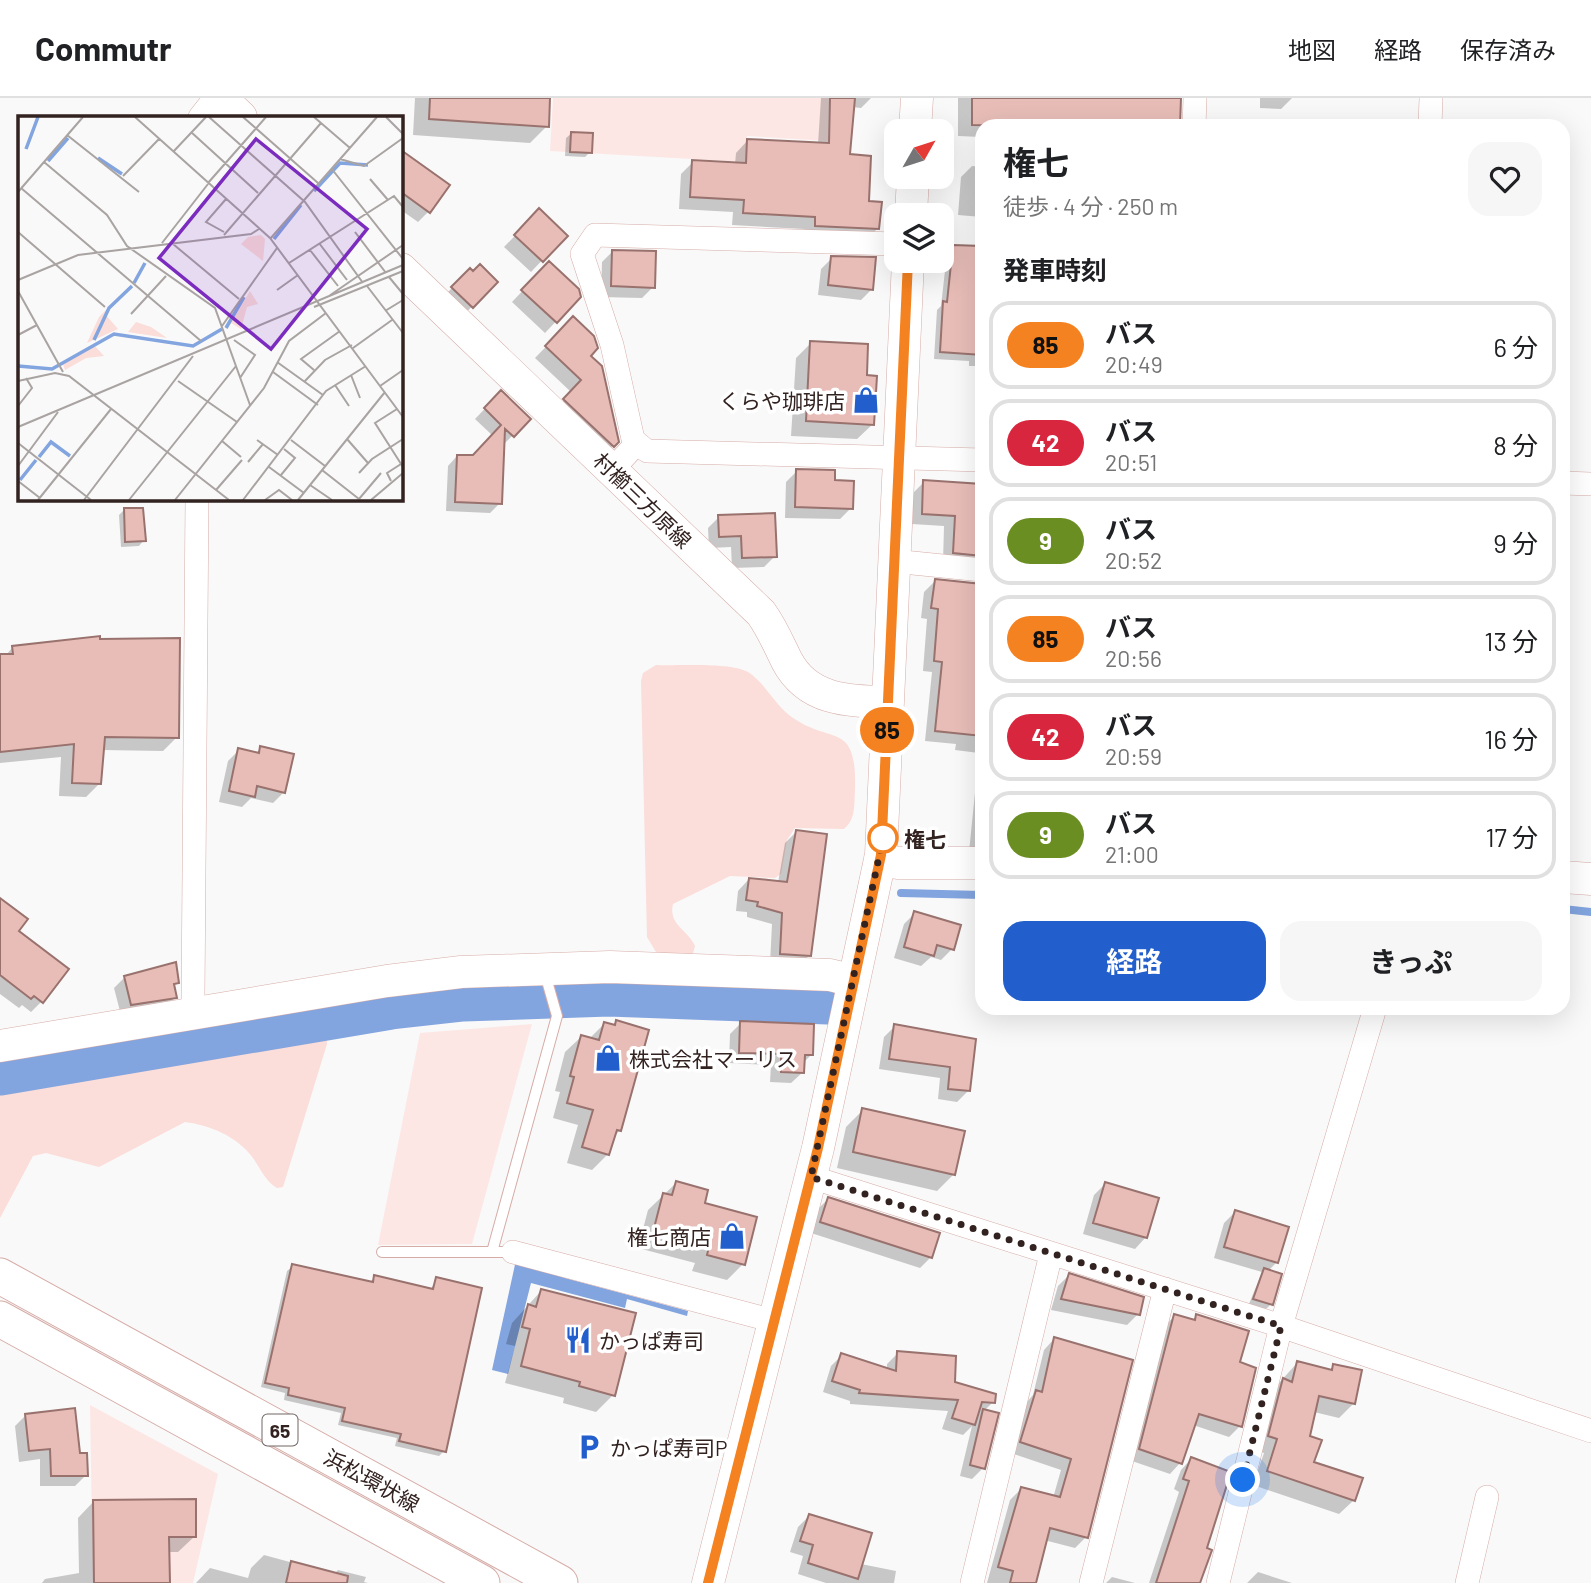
<!DOCTYPE html>
<html lang="ja">
<head>
<meta charset="utf-8">
<style>
	:root { --surface:#fff; --page:#f6f6f6; --text:#202124; --muted:#757577; --line:#e0e0e0; --accent:#235fcc }
	body { margin:0; font-family:Barlow,"Noto Sans JP",sans-serif; background:var(--page); color:var(--text); height:100vh; display:flex; flex-direction:column; font-size:26px; white-space:nowrap }
	* { box-sizing:border-box; margin:0 }
	p { font-size:23px; color:var(--muted) }
	.icon { flex:none; width:38px; height:38px; fill:none; stroke:currentColor; stroke-width:2; stroke-linecap:round; stroke-linejoin:round }
	.map { position:relative; flex:1; overflow:hidden }
	.sheet { position:absolute; left:975px; top:21px; width:595px; height:896px; display:flex; flex-direction:column; background:var(--surface); border-radius:21px; box-shadow:0 7px 28px #0002 }
	.sheet>* { flex:none }
	.badge { padding:0 14px; border-radius:23px; font-size:24px; line-height:46px }
	.needle { width:46px; rotate:51deg }
	.controls { position:absolute; left:884px; top:21px; display:grid; gap:14px }
	.controls a { display:grid; place-items:center; width:70px; height:70px; border-radius:14px; background:var(--surface); box-shadow:0 7px 28px #0002; font-size:35px }
	.you { position:absolute; width:35px; height:35px; margin:-18px; border:5px solid #fff; border-radius:50%; background:#1a73e8; box-shadow:0 0 0 10px #1a73e833 }
	.map>.badge { position:absolute; translate:-50% -50%; box-shadow:0 0 0 4px #fff }
	h2 { padding:0 28px; font-size:26px; line-height:63px }
	.round { display:grid; place-items:center; flex:none; width:74px; height:74px; border-radius:21px; background:var(--page) }
	.overview { display:flex; align-items:center; justify-content:space-between; height:119px; padding:0 28px }
	h1 { font-size:33px; font-weight:700; line-height:52px }
	.action { display:flex; gap:14px; margin-top:auto; padding:14px 28px }
	.action a { flex:1; height:80px; border-radius:21px; background:var(--accent); color:#fff; font-size:28px; font-weight:700; line-height:80px; text-align:center }
	.action a+a { background:var(--page); color:var(--text) }
	ul { padding:0; list-style:none }
	li { display:flex; align-items:center; gap:21px; height:88px; margin:0 14px 10px; padding:0 14px; border:4px solid var(--line); border-radius:21px }
	li div { flex:1 }
	li b { display:block; font-size:26px }
	li em { font-style:normal }
	li .badge { min-width:77px; font-weight:700; text-align:center }
	header { display:flex; align-items:center; gap:42px; box-sizing:border-box; height:98px; padding:0 35px; background:var(--surface); border-bottom:2px solid var(--line) }
	header strong { font-size:33px }
	nav { display:flex; gap:38px; margin-inline-start:auto; font-size:24px }
	.map>svg:first-child { display:block }
	.built { fill:#fde7e5 }
	.green { fill:#fbddd9 }
	.water { fill:#82a4df }
	.shadow { fill:#0003 }
	.lines { fill:none; stroke-linecap:round; stroke-linejoin:round }
	.stream { stroke:#82a4df; stroke-width:8 }
	.river { stroke:#82a4df; stroke-width:47 }
	.building { fill:#e8bdb8; stroke:#99726e; stroke-width:2 }
	.lane-casing { stroke:#d6aca7; stroke-width:12 }
	.street-casing { stroke:#d6aca7; stroke-width:24 }
	.secondary-casing { stroke:#d6aca7; stroke-width:33 }
	.primary-casing { stroke:#d6aca7; stroke-width:37 }
	.lane { stroke:#fff; stroke-width:10 }
	.street { stroke:#fff; stroke-width:23 }
	.secondary { stroke:#fff; stroke-width:32 }
	.primary { stroke:#fff; stroke-width:35 }
	.line-casing { stroke:#fff; stroke-width:16 }
	.line { stroke:#f58220; stroke-width:10 }
	.walk { stroke:#322220; stroke-width:7; stroke-dasharray:0 12.6 }
	.stop-dot { fill:#fff; stroke:#f58220; stroke-width:3.5 }
	.labels { text-anchor:middle; dominant-baseline:central; stroke-width:7; stroke-linejoin:round; paint-order:stroke }
	.shield { fill:#fff; stroke:#706463; stroke-width:2 }
	.shield-label { font-size:19px; font-weight:bold; fill:#322220 }
	.poi-label { font-size:21px; fill:#322220; stroke:#fff; text-anchor:start }
	.street-label { font-size:21px; fill:#322220; stroke:#fff }
	.stop-label { font-size:21px; font-weight:bold; fill:#322220; stroke:#fff; text-anchor:start }
	.inset-river { fill:none; stroke:#82a4df; stroke-width:3.5 }
	.inset-road { fill:none; stroke:#a9a3a2; stroke-width:2 }
	.view { fill:#7b2cbf; fill-opacity:0.15; stroke:#7b2cbf; stroke-width:3.5 }
	.inset-edge { fill:none; stroke:#322220; stroke-width:3.5 }
</style>
</head>
<body>
<header>
<strong>Commutr</strong>
<nav><a>地図</a><a>経路</a><a>保存済み</a></nav>
</header>
<div class="map">
<svg width="1591" height="1485" viewBox="0 0 1591 1485">
	<rect width="100%" height="100%" fill="#f9f9f9"/>
	<!-- built -->
	<path class="built" d="M553 0H829L828 43 747 38 745 64 550 53Z
		M532 926 472 1146 378 1147 420 935Z
		M90 1307 218 1376 193 1485H93Z"/>
	<!-- green -->
	<path class="green" d="M656 567C679 568 729 564 748 574 764 584 774 605 789 617 831 649 857 620 855 692 854 707 856 721 844 731L795 730 787 742 781 776 775 780 730 778 673 806C668 827 688 832 695 848L693 855 686 858 656 854 647 839 641 583 643 575Z
		M315 933 327 939V946L283 1089 277 1090C266 1084 260 1070 253 1060 238 1039 210 1027 185 1024L99 1069 46 1055 33 1058 0 1120V986Z"/>
	<!-- water -->
	<path class="water" d="M516 1162 565 1180 688 1213 687 1218 627 1201 625 1210 531 1185 508 1276 492 1272Z"/>
	<!-- shadow -->
	<path class="shadow" d="M415 0H549L547 28 530 45 413 37Z
		M821 0H871L861 10 852 9 848 58 877 131 865 143 803 140 804 131 732 127 733 114 679 111 681 76 693 64 735 66 736 55 748 42 818 46Z
		M958 0H1179V28H982V39L958 38Z
		M1260 0H1292L1281 11 1260 10Z
		M572 35 590 54 585 59 565 58 566 40Z
		M401 62 429 113 418 124 401 112Z
		M972 68 982 69V119L958 117 961 79Z
		M539 113 565 138 531 174 504 149Z
		M954 148 982 150V268H969V263L934 261 937 212 941 208 947 155Z
		M613 153 653 189 642 200 601 199 602 164Z
		M832 160 872 191 861 202 818 197 821 171Z
		M549 165 579 199 545 235 512 204Z
		M470 172 495 184 461 220 441 201Z
		M573 221 617 343 602 359 554 313 571 294 535 260Z
		M811 245 865 279 873 326 857 341 791 338 796 260Z
		M501 294 529 321 502 348 500 405 490 415 446 413 448 368 457 358 473 359 493 338 475 321Z
		M797 373 833 384 851 410 840 421 785 420 786 384Z
		M924 384 982 387V477L943 465 944 428 912 426 913 395Z
		M124 412 144 442 139 448 121 449 119 417Z
		M719 419 775 458 764 469 732 470 731 449 709 450 708 430Z
		M935 483 982 488V755L969 754 979 655 955 652 956 646 925 643 932 574 923 573 927 521 921 520 924 494Z
		M13 549 177 639 163 653 102 652 100 685 86 699 59 698 61 659 0 665V558H5Z
		M261 650 284 694 273 705 251 700 242 709 219 704 228 663 239 652 255 656Z
		M796 734 810 857 798 868 770 866 772 826 747 819V814L736 813 738 793 749 781 778 785 785 745Z
		M0 802 16 834 42 903 31 914 22 907 19 910 0 896Z
		M915 815 952 851 941 862 931 859 921 868 894 860 904 826Z
		M125 879 177 885 173 889 175 899 164 910 121 917 114 890Z
		M617 924 620 1032 613 1039 608 1056 592 1072 567 1065 578 1027 553 1020 560 994 555 993 565 954 581 939 589 941 604 926 613 928Z
		M741 925 811 957 803 965V974L791 985 770 984 771 967 729 965 730 936Z
		M895 928 974 942 968 993 957 1004 938 1001 940 980 879 971 884 939Z
		M863 1012 954 1076 937 1093 837 1070 846 1029Z
		M676 1085 703 1107 743 1166 727 1182 692 1173 695 1165 638 1150 648 1112Z
		M1105 1086 1146 1139 1135 1151 1083 1136 1094 1097Z
		M828 1101 931 1159 920 1170 811 1135 817 1112Z
		M1235 1114 1277 1164 1268 1173 1271 1206 1266 1211 1249 1206 1262 1174 1214 1160 1224 1125Z
		M293 1168 370 1184 375 1179 430 1192 437 1181 444 1353 439 1358 395 1348 397 1340 338 1327 341 1315 284 1302 285 1295 261 1289 287 1173Z
		M1069 1177 1138 1216 1127 1227 1051 1212 1058 1188Z
		M541 1193 613 1297 596 1314 563 1305 564 1300 505 1285 515 1248 506 1246 512 1225Z
		M1175 1218 1192 1223 1197 1218 1238 1265 1254 1271 1240 1328 1229 1339 1193 1327 1180 1365 1170 1376 1129 1362 1164 1228Z
		M1054 1241 1086 1439 1075 1450 1044 1442 1033 1485H987L1010 1402 1021 1391 1053 1400 1061 1372 1011 1355 1026 1305 1033 1297 1044 1252Z
		M898 1255 993 1304 984 1313 983 1370 972 1381 960 1378 972 1328 963 1337 942 1331 948 1313 850 1306V1303L823 1294 831 1268 842 1257 887 1271V1266Z
		M1297 1265 1329 1273 1334 1268 1360 1274 1353 1306 1339 1320 1314 1314 1308 1339 1312 1365 1354 1402 1339 1416 1253 1387 1264 1355 1255 1352 1269 1296Z
		M26 1317 79 1357 86 1377 75 1388H40V1361L19 1364 15 1328Z
		M1191 1361 1205 1451 1198 1485H1149L1179 1394 1174 1391 1181 1372Z
		M94 1403 195 1438 178 1454H168V1485H42L45 1481 79 1475 78 1420Z
		M809 1418 861 1466 896 1473 894 1485H826L798 1476 803 1458 790 1454 798 1429Z
		M264 1457 334 1476 338 1472 366 1479 364 1484 368 1485H196L210 1470 248 1480 251 1470Z
		M1258 1474 1292 1485H1247Z
		M1112 1479 1135 1485H1106Z"/>
	<g class="lines">
		<!-- stream -->
		<path class="stream" d="M901 795 982 797
			M1563 811 1591 814"/>
		<!-- river -->
		<path class="river" d="M0 974 391 908 463 900 609 895 828 903"/>
	</g>
	<!-- building -->
	<path class="building" d="M430 0H550L549 29 429 21Z
		M830 0H855L850 56 871 58 869 103 882 104 879 131 815 128V119L743 115 744 102 690 99 692 62 746 65 747 41 829 45Z
		M972 0H1181L1180 28 1057 24V28L972 27Z
		M571 34 593 35 592 55 570 54Z
		M401 52 450 87 430 115 401 94Z
		M539 110 568 138 543 164 514 137Z
		M953 147 982 148V257L940 254 943 203 947 204Z
		M612 152 656 153 655 190 611 188Z
		M831 158 876 159 873 192 828 187Z
		M549 163 579 191 581 199 557 225 521 192Z
		M480 166 498 184 473 210 451 189 470 170 473 173Z
		M573 218 594 238 598 250 591 258 602 268 619 344 614 349 563 301 581 282 545 248Z
		M810 243 868 246 867 277 877 278 874 327 806 323Z
		M501 292 531 321 514 339 505 331 502 406 455 404 457 357H473L501 327 484 310Z
		M796 371 835 372V382L854 383 853 411 795 409Z
		M923 382 982 386V458L953 455 955 418 922 416Z
		M124 410H143L146 443 125 444Z
		M775 415 777 459 742 460 741 438 719 439 718 417Z
		M935 481 982 486V638L935 633 942 564 934 563 938 511 931 510Z
		M100 538V541L180 540 179 640 105 639 101 686 72 685 74 646 0 654V556H13L12 548Z
		M260 648 294 656 285 695 257 688 255 699 229 693 238 650 259 655Z
		M796 732 827 736 811 858 780 856 782 815 757 808 758 804 746 802 749 780 787 784Z
		M0 800 28 821 19 833 69 871 43 905 34 898 31 901 0 877Z
		M914 813 961 827 954 852 937 847 934 858 904 849Z
		M176 864 179 885 174 886 177 900 131 907 124 878Z
		M616 922 649 932 621 1033 617 1032 609 1057 582 1049 593 1012 567 1005 574 979 570 978 581 937 599 942 604 924 615 927Z
		M740 923 814 926 813 957H805L804 975 781 974V956L739 955Z
		M894 926 976 941 970 993 948 991 950 969 889 961Z
		M862 1010 965 1033 955 1077 853 1054Z
		M676 1083 708 1092 705 1105 757 1119 745 1167 707 1157 709 1149 653 1134 663 1095 672 1097Z
		M1105 1084 1159 1100 1147 1140 1093 1125Z
		M828 1099 940 1135 932 1160 820 1124Z
		M1235 1112 1289 1129 1278 1165 1224 1149Z
		M292 1166 373 1184 374 1177 433 1191 436 1179 482 1190 446 1354 399 1343 401 1336 342 1323 345 1310 288 1297 289 1290 265 1285Z
		M1264 1170 1282 1176 1273 1207 1253 1201Z
		M1069 1175 1144 1199 1140 1217 1061 1201Z
		M541 1191 636 1215 615 1298 579 1288 580 1284 521 1268 530 1231 522 1229 528 1206 536 1209Z
		M1174 1216 1195 1222 1196 1216 1249 1233 1240 1264 1256 1270 1242 1329 1199 1316 1182 1366 1139 1351Z
		M1054 1239 1133 1262 1088 1440 1050 1430 1036 1485H1010L1013 1473 998 1469 1021 1389 1060 1399 1071 1361 1020 1344 1036 1292 1042 1294Z
		M897 1253 956 1258 955 1284 996 1296 995 1305 982 1304 975 1327 952 1320 958 1302 859 1295 860 1292 832 1283 841 1255 896 1273Z
		M1297 1263 1332 1272 1333 1266 1362 1272 1355 1306 1319 1298 1310 1338 1322 1342 1314 1364 1363 1380 1355 1403 1267 1373 1277 1341 1268 1338 1283 1280 1292 1284Z
		M75 1310 80 1355H87L88 1378H51L50 1351 29 1353 25 1316Z
		M983 1311 999 1315 985 1371 970 1367Z
		M1191 1359 1231 1374 1207 1450 1212 1452 1200 1485H1156L1189 1383 1183 1381Z
		M196 1401V1439H169L170 1485H94L93 1402Z
		M809 1416 872 1435 858 1481 808 1465 813 1447 800 1443Z
		M291 1463 348 1478 347 1485H286Z"/>
	<g class="lines">
		<defs>
			<path id="lane" d="M382 1154H513
				M492 1154 557 918 545 876"/>
			<path id="street" d="M200 19 215 0
				M1194 28 1195 0
				M1430 28 1431 0
				M637 345 633 341 612 247 582 156 595 137 896 146
				M612 372 637 345 647 353 982 362
				M1563 385 1591 386
				M893 463 982 472
				M195 915 193 900 197 401
				M811 1079 1281 1228 1591 1333
				M513 1154 774 1223
				M972 1485 1051 1156
				M1091 1485 1165 1191
				M1218 1485 1281 1228 1375 910
				M1467 1485 1487 1399"/>
			<path id="secondary" d="M221 0 241 19
				M915 33 917 0
				M911 117 913 79
				M401 171 761 515C772 530 779 547 787 563 808 603 849 603 888 604
				M880 761 897 765H982
				M1563 779 1591 781
				M0 948 387 883 461 874 610 869 830 877 854 883
				M708 1485 818 1050 881 757 908 163"/>
			<path id="primary" d="M0 1178 560 1485
				M0 1221 482 1485"/>
		</defs>
		<!-- lane casing -->
		<use href="#lane" class="lane-casing"/>
		<!-- street casing -->
		<use href="#street" class="street-casing"/>
		<!-- secondary casing -->
		<use href="#secondary" class="secondary-casing"/>
		<!-- primary casing -->
		<use href="#primary" class="primary-casing"/>
		<!-- lane -->
		<use href="#lane" class="lane"/>
		<!-- street -->
		<use href="#street" class="street"/>
		<!-- secondary -->
		<use href="#secondary" class="secondary"/>
		<!-- primary -->
		<use href="#primary" class="primary"/>
	</g>
	<g class="lines">
		<defs>
			<path id="line" d="M708 1485 818 1050 881 757 908 163"/>
		</defs>
		<!-- line casing -->
		<use href="#line" class="line-casing"/>
		<!-- line -->
		<use href="#line" class="line"/>
		<!-- walk -->
		<path class="walk" d="M883 740 811 1079 1281 1228 1243 1382"/>
	</g>
	<!-- icons -->
	<defs>
		<symbol id="shop-bare" viewBox="-9 -9 18 18"><path d="M-5-2.5h2.3a2.7 3.5 0 0 1 5.4 0H5L5.5 6h-11ZM-1.5-2.5h3a1.5 2.3 0 0 0-3 0Z" fill="#235fcc" stroke="#fff" stroke-width="2.5" paint-order="stroke"/></symbol>
		<symbol id="restaurant-bare" viewBox="-9 -9 18 18"><path d="M-5-6h1v4h1v-4h1v4h1v-4h1v5L-1.5 .5V6h-2V.5L-5-1ZM5-6V6H3V1.5H1.5Q1.5-4 5-6Z" fill="#235fcc" stroke="#fff" stroke-width="2.5" paint-order="stroke"/></symbol>
		<symbol id="parking-bare" viewBox="-9 -9 18 18"><path d="M-3.5-5.5H1a3.5 3.5 0 0 1 0 7H-1V5.5H-3.5ZM-1-3.4V-.6H.8a1.4 1.4 0 0 0 0-2.8Z" fill="#235fcc" stroke="#fff" stroke-width="2.5" paint-order="stroke"/></symbol>
	</defs>
	<g fill-rule="evenodd">
		<use href="#shop-bare" x="847" y="283" width="38" height="38"/>
		<use href="#shop-bare" x="589" y="941" width="38" height="38"/>
		<use href="#shop-bare" x="713" y="1119" width="38" height="38"/>
		<use href="#restaurant-bare" x="559" y="1223" width="38" height="38"/>
		<use href="#parking-bare" x="570" y="1330" width="38" height="38"/>
	</g>
	<!-- markers -->
	<circle class="stop-dot" cx="883" cy="740" r="14"/>
	<g class="labels">
		<!-- shield labels -->
		<rect class="shield" x="262.5" y="1316.5" width="35" height="31" rx="5"/>
		<g class="shield-label">
			<text x="280" y="1332">65</text>
		</g>
		<!-- poi labels -->
		<g class="poi-label">
			<text x="845" y="302" text-anchor="end">くらや珈琲店</text>
			<text x="629" y="960">株式会社マーリス</text>
			<text x="711" y="1138" text-anchor="end">権七商店</text>
			<text x="599" y="1242">かっぱ寿司</text>
			<text x="610" y="1349">かっぱ寿司P</text>
		</g>
		<!-- street labels -->
		<g class="street-label">
			<text transform="translate(643 402) rotate(44)">村櫛三方原線</text>
			<text transform="translate(372 1382) rotate(29)">浜松環状線</text>
		</g>
		<!-- stop labels -->
		<g class="stop-label">
			<text x="904" y="740">権七</text>
		</g>
	</g>
	<!-- overview -->
	<g transform="translate(18 18)">
		<rect width="385" height="385" fill="#f9f9f9"/>
		<path d="M243 119 247 123 245 145 223 128 230 121ZM114 168 87 198 100 213 69 227 81 201ZM232 175 240 188 229 191 223 213 213 207ZM118 206 133 211 149 222 110 216ZM76 229 86 240 68 242 47 254 45 248Z" fill="#fbddd9"/>
		<path class="inset-river" d="M8 33 20 1M80 42 104 58M30 45 50 22M296 75 322 47 350 49M256 123 283 89M116 167 127 147M208 212 226 181M76 224 91 192 114 170M0 250 34 253 96 218 175 230 204 213M21 341 33 326 52 340M2 364 18 344"/>
		<path class="inset-road" d="M117 1 252 122 385 301M191 1 287 86 345 167M225 1 300 67M296 1 332 32M368 1 385 18M173 16 240 77M49 19 121 76M155 36 188 1M322 43 346 50 385 22M26 46 89 99 109 130 197 192 232 289M313 52 385 143M105 60 141 23M352 63 370 84M190 67 248 1M3 72 183 225M0 76 65 1M0 116 87 191M206 116 188 106 208 83M337 116 368 157M206 119 303 7M252 123 359 1M144 127 190 68M301 127 329 164M155 128 221 183M292 134 320 170M271 147 376 80 385 91M371 161 385 178M0 164 60 139 233 118 241 113M349 170 385 217M259 174 280 159M0 175 45 256M311 180 385 129M296 191 385 155M367 195 385 184M113 198 148 160M204 210 259 132M0 219 19 209M216 224 237 239 222 262M335 232 374 204M259 246 305 279M296 254 283 243 322 215M255 256 300 289M333 259 342 282M0 265 37 257 51 260 211 384M160 265 219 306M287 265 307 244 334 229M317 269 331 290M362 270 385 254M0 290 14 272 8 262M379 293 357 307 385 351M0 311 385 149M329 323 350 347M239 324 260 339M273 324 307 350M204 325 223 341M0 327 73 384M230 346 245 328M0 350 40 296M251 351 286 377M304 354 341 383M341 357 354 343 385 323M263 359 277 342 266 333M0 365 22 382M373 365 369 357 383 348M292 369 314 384M198 374 224 344M341 383 363 357M20 384 93 293M66 384 175 240M111 384 218 250M157 384 246 272 271 225 308 197M225 384 308 275 348 250M247 384 261 374 274 384M280 384 367 276M353 384 385 357"/>
		<path class="view" d="M238 23 349 113 253 233 141 142Z"/>
		<rect width="385" height="385" class="inset-edge"/>
	</g>
</svg>
<div class="controls">
<a><svg class="needle" viewBox="-14 -14 28 28"><path d="M0-13l5 13h-10z" fill="#e53935"/><path d="M0 13l5-13h-10z" fill="#757577"/></svg></a>
<a><svg class="icon" aria-label="layers" viewBox="0 0 24 24"><path d="M12 4l9 5-9 5-9-5zM3 14l9 5 9-5"/></svg></a>
</div>
<div class="you" style="left:1243px;top:1382px"></div>
<b class="badge" style="left:887px;top:632px;background:#f58220;color:#111">85</b>
<section class="sheet">
<div class="overview"><div><h1>権七</h1><p>徒歩 · 4 分 · 250 m</p></div><a class="round"><svg class="icon" aria-label="heart" viewBox="0 0 24 24"><path d="M12 20l-8-8c-3-5 5-10 8-4 3-6 11-1 8 4z"/></svg></a></div>
<h2>発車時刻</h2>
<ul>
<li><span class="badge" style="background:#f58220;color:#111">85</span><div><b>バス</b><p>20:49</p></div><em>6 分</em></li>
<li><span class="badge" style="background:#d7263d;color:#fff">42</span><div><b>バス</b><p>20:51</p></div><em>8 分</em></li>
<li><span class="badge" style="background:#6b8e23;color:#fff">9</span><div><b>バス</b><p>20:52</p></div><em>9 分</em></li>
<li><span class="badge" style="background:#f58220;color:#111">85</span><div><b>バス</b><p>20:56</p></div><em>13 分</em></li>
<li><span class="badge" style="background:#d7263d;color:#fff">42</span><div><b>バス</b><p>20:59</p></div><em>16 分</em></li>
<li><span class="badge" style="background:#6b8e23;color:#fff">9</span><div><b>バス</b><p>21:00</p></div><em>17 分</em></li>
</ul>
<div class="action"><a>経路</a><a>きっぷ</a></div>
</section>
</div>
</body>
</html>
